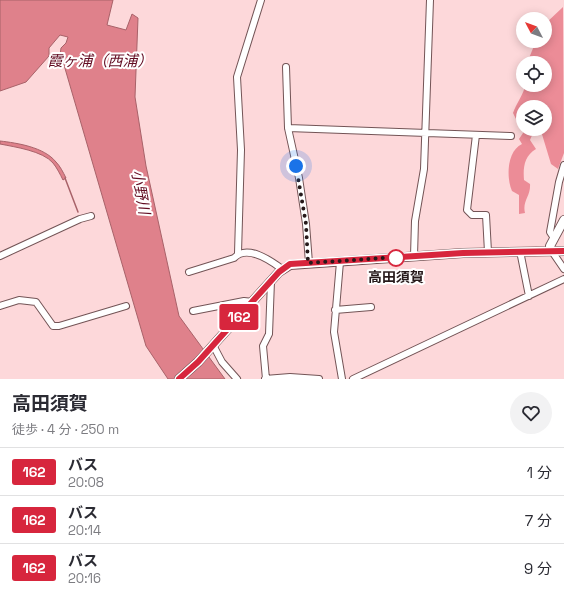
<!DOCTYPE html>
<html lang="ja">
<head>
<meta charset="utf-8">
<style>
	:root { --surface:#fff; --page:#f2f2f3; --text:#2b2b33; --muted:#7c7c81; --line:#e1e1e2 }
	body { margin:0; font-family:"Space Grotesk","Noto Sans JP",sans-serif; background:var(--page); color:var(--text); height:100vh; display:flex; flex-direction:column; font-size:15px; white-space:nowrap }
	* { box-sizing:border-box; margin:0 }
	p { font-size:13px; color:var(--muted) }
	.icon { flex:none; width:22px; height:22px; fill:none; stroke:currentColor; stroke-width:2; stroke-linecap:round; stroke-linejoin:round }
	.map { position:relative; height:379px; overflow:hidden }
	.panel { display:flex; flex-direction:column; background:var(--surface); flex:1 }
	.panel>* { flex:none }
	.badge { padding:0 8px; border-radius:3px; font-size:14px; line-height:26px }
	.needle { width:26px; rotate:311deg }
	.tools { position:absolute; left:516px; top:12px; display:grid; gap:8px }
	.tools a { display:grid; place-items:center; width:36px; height:36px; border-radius:50%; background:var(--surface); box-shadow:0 2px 10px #0003; font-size:20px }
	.you { position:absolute; width:20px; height:20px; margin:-10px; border:3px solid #fff; border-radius:50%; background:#1a73e8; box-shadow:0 0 0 6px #1a73e833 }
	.map>.badge { position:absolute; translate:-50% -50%; box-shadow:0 0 0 2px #fff }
	.round { display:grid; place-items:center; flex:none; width:42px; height:42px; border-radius:21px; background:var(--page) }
	.summary { display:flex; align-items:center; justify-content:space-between; height:68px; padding:0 12px }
	h1 { font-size:19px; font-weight:700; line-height:30px }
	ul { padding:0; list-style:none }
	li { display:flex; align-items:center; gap:12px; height:48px; padding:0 12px; border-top:1px solid var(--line) }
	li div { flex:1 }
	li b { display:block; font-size:15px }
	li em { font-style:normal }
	li .badge { min-width:44px; font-weight:700; text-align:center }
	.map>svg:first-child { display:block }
	.forest { fill:#ec8c97 }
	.water { fill:#df818b; stroke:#a86269 }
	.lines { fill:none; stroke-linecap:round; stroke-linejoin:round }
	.stream { stroke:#a86269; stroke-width:1.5 }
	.minor-casing { stroke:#735456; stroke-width:8 }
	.major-casing { stroke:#735456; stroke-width:10 }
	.minor { stroke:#fff; stroke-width:6 }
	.major { stroke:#fff; stroke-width:8 }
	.line-casing { stroke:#fff; stroke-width:9 }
	.line { stroke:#d7263d; stroke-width:6 }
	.walk { stroke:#26191a; stroke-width:4; stroke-dasharray:0 7.2 }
	.stop-dot { fill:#fff; stroke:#d7263d; stroke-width:2 }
	.labels { text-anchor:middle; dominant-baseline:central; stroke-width:4; stroke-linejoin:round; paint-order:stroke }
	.stop-label { font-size:14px; font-weight:bold; fill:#26191a; stroke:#fff }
	.water-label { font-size:15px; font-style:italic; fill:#620c22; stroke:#fff }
</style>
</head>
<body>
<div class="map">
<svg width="564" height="379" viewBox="0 0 564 379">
	<rect width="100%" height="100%" fill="#fdd8da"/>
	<!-- forest -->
	<path class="forest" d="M563 7 564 153 558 169 551 164 541 131 540 129H545V107H523V126L521 121 516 119 513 113C516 104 525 92 525 85H545V63H527L536 41H545V24Z
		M524 129H533V133L530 140 536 149C524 156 523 168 524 180L530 184C531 196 522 201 525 213L519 214V195L512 191C506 177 507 151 522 144L519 139 523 133Z"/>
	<!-- water -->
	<path class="water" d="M0 0H113L107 25 126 30 132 14 138 18 135 97 146 166 179 316 225 379H168L146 346 64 65 60 55 61 48 66 43 68 37 60 35 49 48V56L26 82 0 91Z
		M0 141C17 143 44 147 56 162 60 166 63 172 66 178L63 180C60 174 57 168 53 163 43 151 15 147 0 144Z"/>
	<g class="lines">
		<!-- stream -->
		<path class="stream" d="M65 178 78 212"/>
		<defs>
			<path id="minor" d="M286 67 288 128 299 178 306 224 309 263
				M288 128 511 136
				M476 135 467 210 472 215H486L488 252
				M554 238 550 232 559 182 564 165
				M551 250 564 269
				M520 251 529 296
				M238 253 241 150 237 77 261 0
				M0 256 80 219 91 216
				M414 256 415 221 424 169 430 0
				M340 262 334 332 342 379
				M189 272 234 258C247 244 270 260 282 269
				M0 306 19 300 36 302 53 326H59L126 306
				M335 310 371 307
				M193 311 244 301 253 302
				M213 345 222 362 237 379
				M265 379 290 377 319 379
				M266 379 263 346 269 334 271 281
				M353 379 564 279"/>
			<path id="major" d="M551 250 550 246 564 220
				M179 379 198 362 279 272 290 265 463 253 564 251"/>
		</defs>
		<!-- minor casing -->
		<use href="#minor" class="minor-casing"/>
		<!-- major casing -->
		<use href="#major" class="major-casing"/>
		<!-- minor -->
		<use href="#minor" class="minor"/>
		<!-- major -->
		<use href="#major" class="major"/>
	</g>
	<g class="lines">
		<defs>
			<path id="line" d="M179 379 198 362 279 272 290 264 463 253 564 251"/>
		</defs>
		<!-- line casing -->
		<use href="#line" class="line-casing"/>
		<!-- line -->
		<use href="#line" class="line"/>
		<!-- walk -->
		<path class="walk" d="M296 166 306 224 308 263 399 257 396 258"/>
	</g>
	<!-- markers -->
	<circle class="stop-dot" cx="396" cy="258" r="8"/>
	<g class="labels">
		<!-- stop labels -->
		<g class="stop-label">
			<text x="396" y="277">高田須賀</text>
		</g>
		<!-- water labels -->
		<g class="water-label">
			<text x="100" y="60">霞ヶ浦（西浦）</text>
			<text transform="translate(141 192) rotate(80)">小野川</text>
		</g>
	</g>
</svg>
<div class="tools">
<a><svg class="needle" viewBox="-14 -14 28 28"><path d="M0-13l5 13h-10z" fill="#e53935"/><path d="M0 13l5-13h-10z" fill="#7c7c81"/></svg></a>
<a><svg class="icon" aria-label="locate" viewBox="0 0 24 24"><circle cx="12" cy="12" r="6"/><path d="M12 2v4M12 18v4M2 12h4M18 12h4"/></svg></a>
<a><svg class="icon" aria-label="layers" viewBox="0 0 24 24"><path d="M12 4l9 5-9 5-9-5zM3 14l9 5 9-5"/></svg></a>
</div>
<div class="you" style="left:296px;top:166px"></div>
<b class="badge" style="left:239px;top:317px;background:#d7263d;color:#fff">162</b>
</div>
<section class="panel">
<div class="summary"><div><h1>高田須賀</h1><p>徒歩 · 4 分 · 250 m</p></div><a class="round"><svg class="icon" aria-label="heart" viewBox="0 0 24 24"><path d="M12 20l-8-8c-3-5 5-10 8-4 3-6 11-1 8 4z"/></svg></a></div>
<ul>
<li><span class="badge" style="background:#d7263d;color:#fff">162</span><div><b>バス</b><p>20:08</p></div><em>1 分</em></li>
<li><span class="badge" style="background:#d7263d;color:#fff">162</span><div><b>バス</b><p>20:14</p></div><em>7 分</em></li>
<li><span class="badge" style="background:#d7263d;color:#fff">162</span><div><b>バス</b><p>20:16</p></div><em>9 分</em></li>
</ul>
</section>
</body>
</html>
